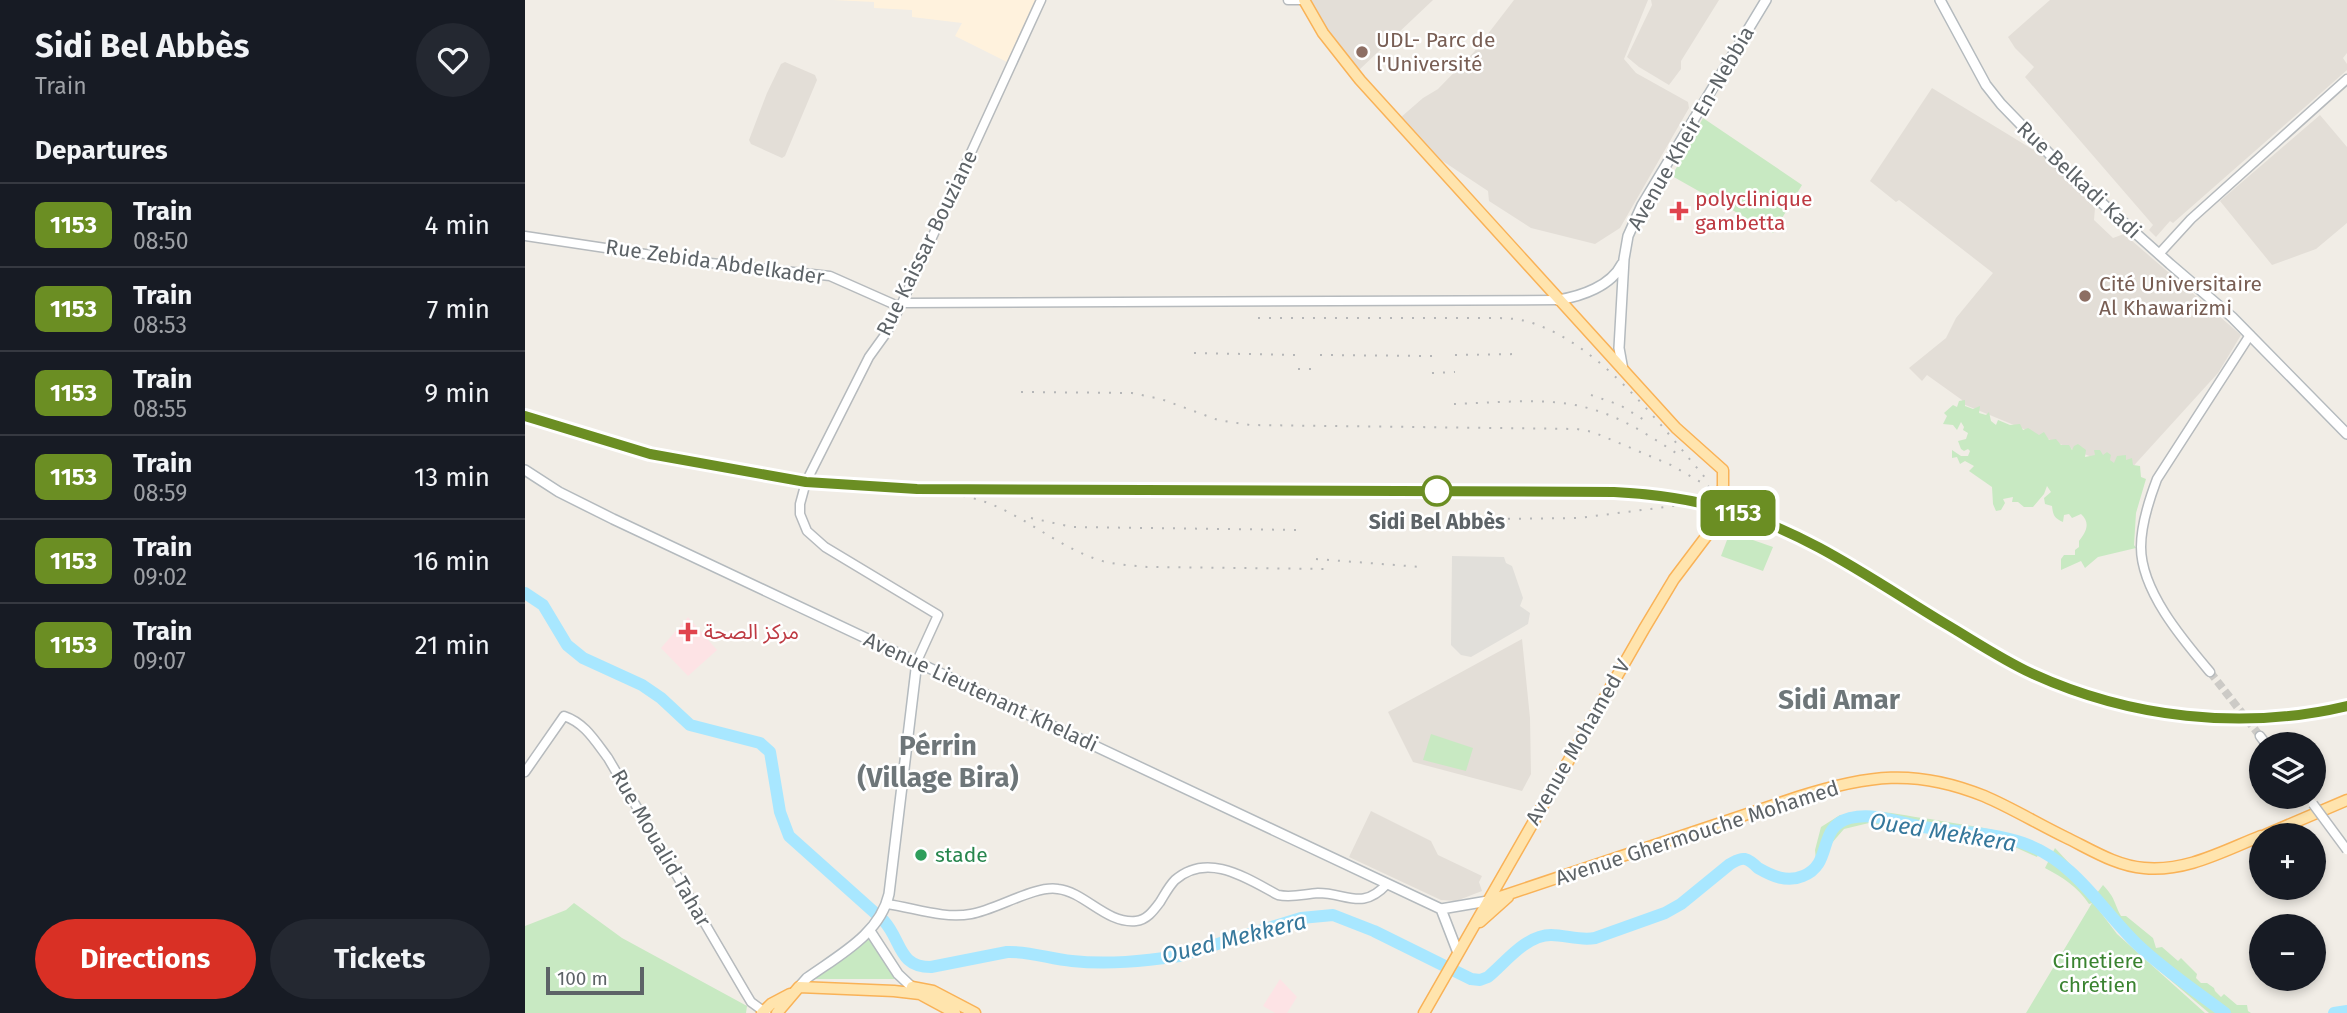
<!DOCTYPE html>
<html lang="en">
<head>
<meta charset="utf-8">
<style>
	:root { --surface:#171b24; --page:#242831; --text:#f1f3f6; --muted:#9ea1a6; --line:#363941; --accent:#d93025 }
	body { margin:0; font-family:"Fira Sans","Noto Sans Arabic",sans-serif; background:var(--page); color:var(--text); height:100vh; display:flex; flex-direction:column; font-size:26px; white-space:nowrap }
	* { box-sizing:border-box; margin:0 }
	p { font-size:23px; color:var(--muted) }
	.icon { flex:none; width:38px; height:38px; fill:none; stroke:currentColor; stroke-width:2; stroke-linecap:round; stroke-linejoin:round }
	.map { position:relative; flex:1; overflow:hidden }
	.drawer { display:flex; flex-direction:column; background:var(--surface); width:525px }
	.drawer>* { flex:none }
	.badge { padding:0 14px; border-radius:10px; font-size:24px; line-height:46px }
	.controls { position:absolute; left:1724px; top:732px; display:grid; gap:14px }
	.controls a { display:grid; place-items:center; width:77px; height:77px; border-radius:50%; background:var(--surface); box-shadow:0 4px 10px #0003; font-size:35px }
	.scale { position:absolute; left:21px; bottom:18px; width:98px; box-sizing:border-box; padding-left:7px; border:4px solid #5d6367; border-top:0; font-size:19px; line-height:24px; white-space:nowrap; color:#5d6367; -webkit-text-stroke:5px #fff; paint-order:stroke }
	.map>.badge { position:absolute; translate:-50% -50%; box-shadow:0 0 0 4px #fff }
	h2 { padding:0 35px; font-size:26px; line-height:63px }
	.round { display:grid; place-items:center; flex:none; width:74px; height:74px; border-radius:37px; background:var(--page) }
	.headline { display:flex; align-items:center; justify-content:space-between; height:119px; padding:0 35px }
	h1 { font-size:33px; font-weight:700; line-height:52px }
	.primary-button { display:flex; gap:14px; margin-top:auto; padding:14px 35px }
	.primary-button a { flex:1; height:80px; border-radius:42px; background:var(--accent); color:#fff; font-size:28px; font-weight:700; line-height:80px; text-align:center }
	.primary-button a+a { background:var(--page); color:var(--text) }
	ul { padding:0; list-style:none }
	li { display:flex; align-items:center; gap:21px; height:84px; padding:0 35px; border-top:2px solid var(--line) }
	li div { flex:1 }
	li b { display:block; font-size:26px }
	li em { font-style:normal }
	li .badge { min-width:77px; font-weight:700; text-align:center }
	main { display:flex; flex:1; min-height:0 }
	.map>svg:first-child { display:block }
	.commercial { fill:#fff2dd }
	.industrial { fill:#e1dfda }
	.education { fill:#e3ded7 }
	.medical { fill:#fde3e5 }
	.green { fill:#c8e9c2 }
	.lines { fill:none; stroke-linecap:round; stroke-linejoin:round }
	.river { stroke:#a8e7ff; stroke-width:12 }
	.tertiary-tunnel { stroke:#cccac6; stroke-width:8; stroke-dasharray:8 4; stroke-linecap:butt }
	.tertiary-casing { stroke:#b6babd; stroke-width:11 }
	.secondary-casing { stroke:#b4babe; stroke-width:12 }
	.primary-casing { stroke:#f9b257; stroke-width:13 }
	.tertiary { stroke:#fff; stroke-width:8 }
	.secondary { stroke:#fff; stroke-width:9 }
	.primary { stroke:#ffe4ad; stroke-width:10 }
	.rail { stroke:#b5b6b7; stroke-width:2; stroke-dasharray:2 9; stroke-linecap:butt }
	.tertiary-bridge-casing { stroke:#b6babd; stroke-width:11; stroke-linecap:butt }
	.primary-bridge-casing { stroke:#f9b257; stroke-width:13; stroke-linecap:butt }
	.tertiary-bridge { stroke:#fff; stroke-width:8 }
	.primary-bridge { stroke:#ffe4ad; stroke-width:10 }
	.line-casing { stroke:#fff; stroke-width:16 }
	.line { stroke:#6b8e23; stroke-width:10 }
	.education-dot { fill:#8d6e63; stroke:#fff; stroke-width:2.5 }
	.health-dot { fill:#e0444e; stroke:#fff; stroke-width:2.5 }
	.stop-dot { fill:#fff; stroke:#6b8e23; stroke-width:3.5 }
	.leisure-dot { fill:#2e9e5b; stroke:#fff; stroke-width:2.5 }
	.labels { text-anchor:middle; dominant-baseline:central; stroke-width:5; stroke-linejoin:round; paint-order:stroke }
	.education-label { font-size:21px; fill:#785e54; stroke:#fff; text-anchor:start }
	.street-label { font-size:21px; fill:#5d6367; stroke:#fff }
	.health-label { font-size:21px; fill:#be3a42; stroke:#fff; text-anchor:start }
	.stop-label { font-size:21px; font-weight:bold; fill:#5d6367; stroke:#fff }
	.leisure-label { font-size:21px; fill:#27864d; stroke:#fff; text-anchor:start }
	.park-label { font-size:21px; fill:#3a8330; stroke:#fff }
	.water-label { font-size:23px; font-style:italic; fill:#36789c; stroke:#fff }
	.district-label { font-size:28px; font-weight:bold; fill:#6e7679; stroke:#fff }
</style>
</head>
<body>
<main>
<section class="drawer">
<div class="headline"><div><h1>Sidi Bel Abbès</h1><p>Train</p></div><a class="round"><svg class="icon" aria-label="heart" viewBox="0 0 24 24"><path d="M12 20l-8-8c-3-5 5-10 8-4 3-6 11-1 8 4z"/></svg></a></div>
<h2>Departures</h2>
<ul>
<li><span class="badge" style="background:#6b8e23;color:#fff">1153</span><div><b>Train</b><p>08:50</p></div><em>4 min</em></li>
<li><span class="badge" style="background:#6b8e23;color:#fff">1153</span><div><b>Train</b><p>08:53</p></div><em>7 min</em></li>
<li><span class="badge" style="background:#6b8e23;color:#fff">1153</span><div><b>Train</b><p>08:55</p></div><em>9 min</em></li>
<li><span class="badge" style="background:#6b8e23;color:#fff">1153</span><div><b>Train</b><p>08:59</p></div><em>13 min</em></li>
<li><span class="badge" style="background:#6b8e23;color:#fff">1153</span><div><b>Train</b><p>09:02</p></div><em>16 min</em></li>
<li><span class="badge" style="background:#6b8e23;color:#fff">1153</span><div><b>Train</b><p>09:07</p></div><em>21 min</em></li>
</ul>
<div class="primary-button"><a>Directions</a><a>Tickets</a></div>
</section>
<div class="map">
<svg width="1822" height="1013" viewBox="0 0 1822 1013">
	<rect width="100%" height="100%" fill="#f1ede6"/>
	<!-- commercial -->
	<path class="commercial" d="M308 0H511L482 62 430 36 437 23 387 17V10L349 8V2Z"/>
	<!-- industrial -->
	<path class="industrial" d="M927 556 979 557 981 563 987 566 998 598 995 606 1005 613 1003 624 946 657 936 655 926 645Z"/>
	<!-- education -->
	<path class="education" d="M785 0H908L834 70 805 34Z
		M989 0H1123L1099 59 1111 73 1163 102 1164 108 1095 228 1070 244 1006 228 964 201 963 191 907 154 875 118 898 98 913 89 949 52Z
		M1126 0H1194L1156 61V69L1144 85 1114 67 1102 57 1127 5Z
		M1525 0H1822V53L1818 58 1822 64V70L1648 223 1645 221 1631 237 1624 230 1628 225 1500 77 1509 67 1490 48 1483 37Z
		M260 62 290 75 292 80 260 156 257 158 226 144 224 140 242 93 256 64Z
		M1407 88 1520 157 1570 208 1569 220 1588 238 1599 234 1716 335 1693 373 1603 472 1438 404 1437 400 1402 375 1397 381 1384 368 1421 338 1431 318 1468 273 1374 200 1371 202 1345 181Z
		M1795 115 1822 147V223L1791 249 1747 265 1695 201Z
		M997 639 1005 718 1006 774 997 791 888 762 863 712Z
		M846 811 906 841 913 855 957 876 954 882 957 891 931 901 916 900 824 857Z"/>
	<!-- medical -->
	<path class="medical" d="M163 617 192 650 163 676 136 648Z
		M755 979 772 997 762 1013H750L738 1006Z"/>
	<!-- green -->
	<path class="green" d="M1178 118 1277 185 1248 233 1147 176Z
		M1440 400V406L1448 409 1455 406 1454 413 1461 415 1464 412 1466 421 1471 425 1473 420 1485 425 1495 424 1498 430 1503 428 1514 435 1519 432 1524 440 1531 439 1536 445H1544L1547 450 1549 446 1553 444 1561 450 1560 457 1570 455 1569 450H1575L1578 455 1582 452 1586 455 1585 460 1589 463 1592 456 1601 455V460L1607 458 1608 465 1615 466 1616 477 1621 479 1611 513 1609 545 1611 548 1573 557 1560 568 1556 561 1536 570V559L1539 555H1550V550L1554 547V541C1561 532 1566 523 1556 514L1547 518 1544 514 1539 515 1538 522C1529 518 1528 515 1527 506L1520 504 1519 498 1526 492 1522 486 1519 494 1508 507H1499L1493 502H1487L1488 497 1478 499 1480 503 1476 510 1471 511 1468 504 1467 487 1444 471 1449 466 1440 461 1435 464 1432 457 1427 458V450L1436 456H1443L1445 451 1443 449 1439 451 1436 449 1433 441 1441 439 1443 433 1438 430 1439 427 1436 422 1432 430 1428 425 1418 424 1422 416 1419 413 1428 405 1432 407 1434 401Z
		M1205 532 1248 547 1238 571 1196 556Z
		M906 734 948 748 941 771 898 760Z
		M1334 811C1358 810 1382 816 1405 819 1443 826 1481 829 1517 845L1515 848 1511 847 1514 852 1512 857 1483 844 1344 823 1319 829 1306 844 1292 872 1290 850 1296 827 1315 815 1319 818 1320 815Z
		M1530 848 1572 893 1578 885C1591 899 1588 901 1596 916H1601L1628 938 1631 948 1637 947 1653 961 1656 958 1672 974 1671 978 1676 983H1682L1689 988 1690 991 1696 997 1699 994 1712 1005H1722L1723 1011 1726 1013H1684L1616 955 1570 905 1592 934 1680 1013H1501L1567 903 1564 904C1553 887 1537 877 1520 868Z
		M49 903 97 938 222 1006 221 1013H0V926L41 910Z
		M342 935 370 979H282Z"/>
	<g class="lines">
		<!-- river -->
		<path class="river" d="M0 593 18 605 42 645 58 658 117 685 136 698 165 725 235 743 245 752 255 812 264 836 359 921C377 941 373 967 406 967L482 952C504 951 525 959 547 961 583 965 619 961 654 956L776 918 808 915 849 931 946 979 955 980 963 977C981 962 1001 935 1026 935 1041 935 1055 941 1070 938L1140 913 1156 904 1205 864C1209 862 1214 858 1220 859 1224 860 1230 865 1233 868 1247 876 1262 883 1278 876 1309 864 1291 827 1325 818 1350 812 1374 823 1398 827 1431 832 1467 832 1498 843 1550 861 1575 908 1612 944 1639 970 1671 991 1700 1013
			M1809 1013 1822 1011"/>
		<!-- tertiary-tunnel -->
		<path class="tertiary-tunnel" d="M1685 672 1735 736"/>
		<defs>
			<path id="tertiary" d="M763 0H779
				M0 236 167 261 305 276 375 307
				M1634 254 1666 219 1822 79
				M377 303 1033 300
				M392 661 413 615 300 547 282 531 275 514V504L281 482 290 464 344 357 362 332 377 303 516 0
				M1685 672C1658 640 1616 591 1616 547 1616 524 1624 500 1632 479L1725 335
				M1735 736 1741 744
				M0 772 39 716C60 723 70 741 83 758L220 992 226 1002 241 1013
				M362 904C390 908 418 919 446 914 471 910 510 885 533 889 560 892 581 924 611 921 622 920 629 910 635 902 640 894 644 886 650 880 683 851 723 879 753 895 767 898 779 894 793 893 822 893 837 911 862 884"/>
			<path id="secondary" d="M1415 0 1461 85 1476 104 1539 169 1645 264 1707 317 1822 434
				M1033 300C1057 296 1086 286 1097 264
				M1098 370 1094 348 1099 259 1103 236 1117 205 1241 0
				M0 470 34 492 88 519 916 909
				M916 909 963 901
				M916 909 933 953
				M345 931 373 974 391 991
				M274 987 282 978C314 955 355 934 364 894L392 661"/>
			<path id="primary" d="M779 0 798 33 835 80 1151 428 1198 470V487
				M1740 835 1822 800
				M963 901 1273 797C1342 775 1390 768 1459 796 1487 808 1513 824 1540 837 1565 849 1591 866 1619 868 1661 872 1698 851 1736 836
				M955 922 983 897
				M387 987 408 991 450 1013
				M237 1013 246 1004 265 994
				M252 1013 274 987 369 991 395 994 430 1013
				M899 1013 1119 629 1149 579 1186 530"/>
		</defs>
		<!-- tertiary casing -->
		<use href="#tertiary" class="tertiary-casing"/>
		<!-- secondary casing -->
		<use href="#secondary" class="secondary-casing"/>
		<!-- primary casing -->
		<use href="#primary" class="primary-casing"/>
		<!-- tertiary -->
		<use href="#tertiary" class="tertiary"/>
		<!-- secondary -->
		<use href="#secondary" class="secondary"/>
		<!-- primary -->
		<use href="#primary" class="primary"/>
		<!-- rail -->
		<path class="rail" d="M733 318H963C979 318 995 318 1010 324 1079 348 1137 427 1183 481
			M669 353 773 355
			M795 355 907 356
			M930 355 994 354
			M773 369H794
			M907 373 930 372
			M496 392 607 393 636 399 693 420 725 425 1052 429 1068 432 1146 465 1221 508
			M1066 395 1095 405 1124 423
			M929 404C968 403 1022 397 1059 407 1093 415 1122 434 1151 453
			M0 416C39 429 78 442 117 452 207 474 301 485 392 489L1089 492C1129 494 1166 499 1204 510 1312 540 1403 621 1502 671 1599 720 1717 731 1822 706
			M438 496C489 505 525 544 574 560 589 565 606 565 622 567L807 569
			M506 518 547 527 777 530
			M972 519 1054 518 1156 505
			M791 559 896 567"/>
		<defs>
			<path id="tertiary-bridge" d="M1788 804 1822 850"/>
			<path id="primary-bridge" d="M1186 530 1198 487"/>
		</defs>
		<!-- tertiary-bridge casing -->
		<use href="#tertiary-bridge" class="tertiary-bridge-casing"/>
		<!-- primary-bridge casing -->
		<use href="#primary-bridge" class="primary-bridge-casing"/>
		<!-- tertiary-bridge -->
		<use href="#tertiary-bridge" class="tertiary-bridge"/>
		<!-- primary-bridge -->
		<use href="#primary-bridge" class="primary-bridge"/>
	</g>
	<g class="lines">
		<defs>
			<path id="line" d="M0 416 125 454 281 482 392 489 1089 492C1129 494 1166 499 1204 510 1282 532 1351 582 1419 623 1448 640 1476 659 1506 673 1604 718 1717 731 1822 706"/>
		</defs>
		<!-- line casing -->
		<use href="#line" class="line-casing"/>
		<!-- line -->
		<use href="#line" class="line"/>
	</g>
	<!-- markers -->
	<g class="education-dot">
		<circle cx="837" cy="52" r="7"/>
		<circle cx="1560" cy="296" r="7"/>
	</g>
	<g class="health-dot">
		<path d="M1150.5 200.5h7v7h7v7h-7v7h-7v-7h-7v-7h7z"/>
		<path d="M159.5 621.5h7v7h7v7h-7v7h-7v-7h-7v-7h7z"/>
	</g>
	<circle class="stop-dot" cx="912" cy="491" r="14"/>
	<circle class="leisure-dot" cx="396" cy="855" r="7"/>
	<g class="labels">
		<!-- education labels -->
		<g class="education-label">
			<text x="851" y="40">UDL- Parc de<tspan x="851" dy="24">l'Université</tspan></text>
			<text x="1574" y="284">Cité Universitaire<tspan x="1574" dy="24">Al Khawarizmi</tspan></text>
		</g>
		<!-- street labels -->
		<g class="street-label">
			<text transform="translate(1166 128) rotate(-60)">Avenue Kheir En-Nebbia</text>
			<text transform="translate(1554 180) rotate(43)">Rue Belkadi Kadi</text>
			<text transform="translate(402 243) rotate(-64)">Rue Kaissar Bouziane</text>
			<text transform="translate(190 262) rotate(8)">Rue Zebida Abdelkader</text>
			<text transform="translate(456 692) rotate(25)">Avenue Lieutenant Kheladi</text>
			<text transform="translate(1053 742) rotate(-60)">Avenue Mohamed V</text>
			<text transform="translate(1172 833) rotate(-18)">Avenue Ghermouche Mohamed</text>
			<text transform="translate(136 848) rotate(60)">Rue Moualid Tahar</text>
		</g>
		<!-- health labels -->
		<g class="health-label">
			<text x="1170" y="199">polyclinique<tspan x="1170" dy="24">gambetta</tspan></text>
			<text x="179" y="632">مركز الصحة</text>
		</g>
		<!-- stop labels -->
		<g class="stop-label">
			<text x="912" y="522">Sidi Bel Abbès</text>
		</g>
		<!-- leisure labels -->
		<g class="leisure-label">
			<text x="410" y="855">stade</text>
		</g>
		<!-- park labels -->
		<g class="park-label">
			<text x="1573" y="961">Cimetiere<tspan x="1573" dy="24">chrétien</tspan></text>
		</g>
		<!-- water labels -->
		<g class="water-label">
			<text transform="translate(1418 832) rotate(9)">Oued Mekkera</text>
			<text transform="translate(709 938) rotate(-14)">Oued Mekkera</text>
		</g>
		<!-- district labels -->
		<g class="district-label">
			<text x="1314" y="699">Sidi Amar</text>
			<text x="413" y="745">Pérrin<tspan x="413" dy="32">(Village Bira)</tspan></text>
		</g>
	</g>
</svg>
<div class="controls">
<a><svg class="icon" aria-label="layers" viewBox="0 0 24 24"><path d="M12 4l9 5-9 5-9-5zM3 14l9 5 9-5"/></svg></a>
<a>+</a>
<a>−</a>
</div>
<div class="scale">100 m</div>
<b class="badge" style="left:1213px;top:513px;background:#6b8e23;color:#fff">1153</b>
</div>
</main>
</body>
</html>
